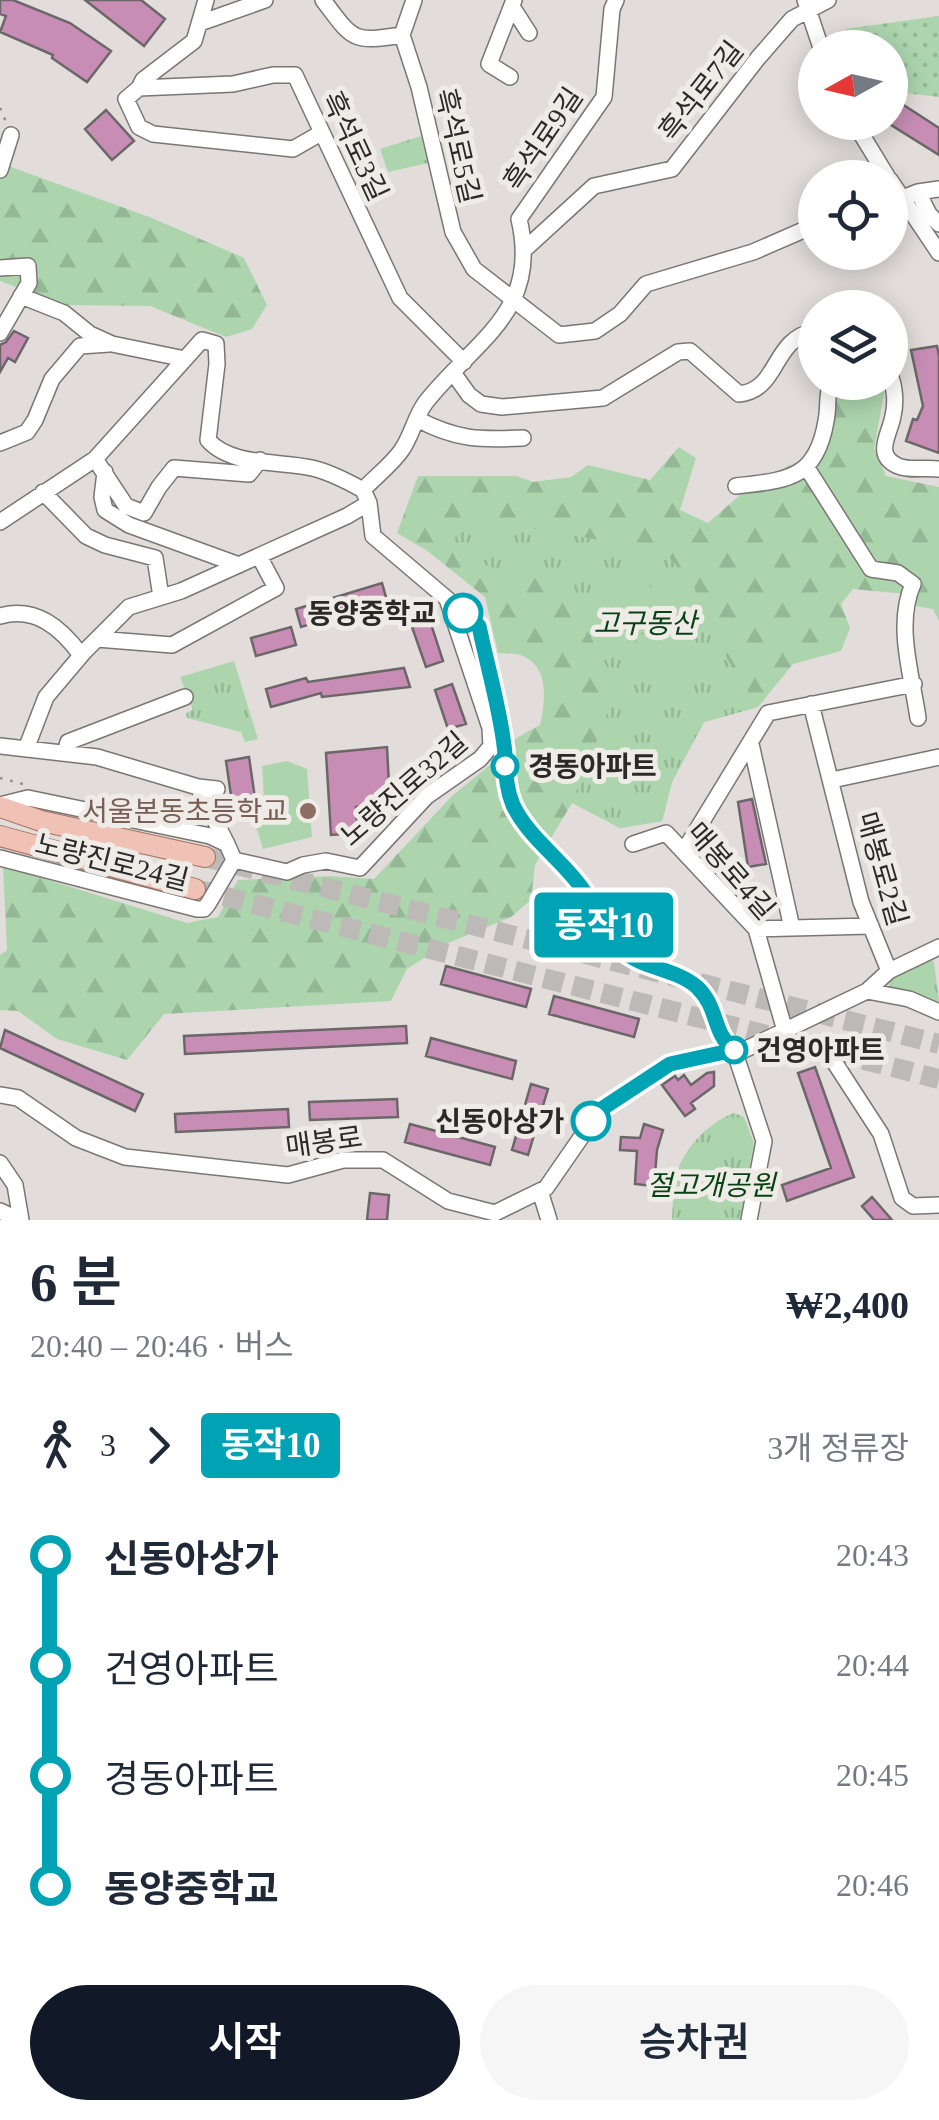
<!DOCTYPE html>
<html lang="ko">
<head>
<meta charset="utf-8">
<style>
	:root { --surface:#fff; --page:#f6f6f7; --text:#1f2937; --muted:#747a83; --accent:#111827 }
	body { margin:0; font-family:"Times New Roman","Noto Sans KR",serif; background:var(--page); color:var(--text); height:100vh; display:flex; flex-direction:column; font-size:38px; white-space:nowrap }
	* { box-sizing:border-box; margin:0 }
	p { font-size:32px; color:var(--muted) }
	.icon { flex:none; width:55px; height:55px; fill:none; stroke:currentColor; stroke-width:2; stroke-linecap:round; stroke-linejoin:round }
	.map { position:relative; height:1220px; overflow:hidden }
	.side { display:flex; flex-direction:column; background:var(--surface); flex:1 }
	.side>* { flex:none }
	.badge { padding:0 20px; border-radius:8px; font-size:35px; line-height:65px }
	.needle { width:65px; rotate:262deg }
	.tools { position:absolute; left:798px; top:30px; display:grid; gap:20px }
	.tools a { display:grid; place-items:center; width:110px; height:110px; border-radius:50%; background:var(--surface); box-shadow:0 5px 25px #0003; font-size:50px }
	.map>.badge { position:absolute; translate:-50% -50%; box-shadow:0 0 0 5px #fff }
	.legs { display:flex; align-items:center; gap:15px; height:110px; padding:0 30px; font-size:32px }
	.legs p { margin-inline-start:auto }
	.head { display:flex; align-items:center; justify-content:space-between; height:170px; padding:0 30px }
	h1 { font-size:55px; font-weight:600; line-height:75px }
	.button { display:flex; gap:20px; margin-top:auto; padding:20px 30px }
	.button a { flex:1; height:115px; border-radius:60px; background:var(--accent); color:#fff; font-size:40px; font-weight:600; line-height:115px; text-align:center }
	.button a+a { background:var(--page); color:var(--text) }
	ul { padding:0 30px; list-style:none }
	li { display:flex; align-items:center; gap:35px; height:110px; font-size:38px }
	li i { display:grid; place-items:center; width:15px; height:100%; margin:0 12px; background:currentColor }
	li i::after { content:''; width:25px; height:25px; margin:-12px; border:8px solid; border-radius:50%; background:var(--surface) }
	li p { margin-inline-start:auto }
	li:first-child i { background:linear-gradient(#0000 50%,currentColor 0) }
	li:last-child i { background:linear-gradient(currentColor 50%,#0000 0) }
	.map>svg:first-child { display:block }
	.grass { fill:url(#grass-dots) }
	.forest { fill:url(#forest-firs) }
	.park { fill:url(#park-tufts) }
	.pitch { fill:#acd5ae }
	.building { fill:#c88db5; stroke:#6b6769; stroke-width:2.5 }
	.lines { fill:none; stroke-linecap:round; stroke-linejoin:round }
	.minor-tunnel { stroke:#bdb9b6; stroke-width:15; stroke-dasharray:15 8; stroke-linecap:butt }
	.major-tunnel { stroke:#bdb9b6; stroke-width:20; stroke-dasharray:20 10; stroke-linecap:butt }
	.minor-casing { stroke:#7a7672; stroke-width:18 }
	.major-casing { stroke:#a37263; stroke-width:22 }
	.path { stroke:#8b8885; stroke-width:2.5; stroke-dasharray:2.5 8; stroke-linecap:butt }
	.minor { stroke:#fff; stroke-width:15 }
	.major { stroke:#efc2b5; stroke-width:20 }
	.line-1-casing { stroke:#fff; stroke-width:22 }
	.line-1 { stroke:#00a3b4; stroke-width:15 }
	.stop-1-dot { fill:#fff; stroke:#00a3b4; stroke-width:5 }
	.education-dot { fill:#8d6e63; stroke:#efebe7; stroke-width:4 }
	.labels { text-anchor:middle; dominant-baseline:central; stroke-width:10; stroke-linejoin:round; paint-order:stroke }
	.street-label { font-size:28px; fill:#2b2a28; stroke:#efebe7 }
	.stop-label { font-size:28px; font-weight:bold; fill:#2b2a28; stroke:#efebe7; text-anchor:end }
	.park-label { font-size:28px; font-style:italic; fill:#074214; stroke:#efebe7 }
	.education-label { font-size:28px; fill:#785e54; stroke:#efebe7; text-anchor:end }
</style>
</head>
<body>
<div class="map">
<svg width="939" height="1220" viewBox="0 0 939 1220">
	<defs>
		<pattern id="grass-dots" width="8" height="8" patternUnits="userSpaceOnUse" patternTransform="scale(2.5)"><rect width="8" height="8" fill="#acd5ae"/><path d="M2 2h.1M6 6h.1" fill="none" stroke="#94b796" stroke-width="1.8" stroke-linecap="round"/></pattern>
		<pattern id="forest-firs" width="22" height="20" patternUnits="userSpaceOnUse" patternTransform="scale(2.5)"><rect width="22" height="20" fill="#acd5ae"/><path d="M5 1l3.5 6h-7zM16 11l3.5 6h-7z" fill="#94b796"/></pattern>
		<pattern id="park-tufts" width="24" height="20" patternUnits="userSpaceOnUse" patternTransform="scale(2.5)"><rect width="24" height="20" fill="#acd5ae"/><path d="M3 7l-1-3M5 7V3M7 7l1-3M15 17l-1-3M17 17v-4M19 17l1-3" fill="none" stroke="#94b796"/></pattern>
	</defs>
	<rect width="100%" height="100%" fill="#e2ddda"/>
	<!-- grass -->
	<path class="grass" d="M939 16V97L890 91V48L851 47 845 29Z"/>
	<!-- forest -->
	<path class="forest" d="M0 163 152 218 244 258 267 305 252 329 226 337 150 306 64 305 0 281Z
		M839 383H886L874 449 886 476 939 487V621L933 609 909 605 905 594 853 589 841 604 850 628 841 651 793 664 758 707 704 722 672 782 662 821 620 828 572 803 535 865 531 900 511 917 446 944 407 969 391 1001 164 1014 127 1060 57 1039 18 1011 0 1010V955L7 950 3 866 187 923 218 917 238 880 330 876 374 879 452 796 490 765 518 737 540 725C545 703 550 668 523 656 517 653 505 654 498 653L485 597 426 550 397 533 418 476H516L533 482 571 477 588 465 650 480 679 447 696 458 680 510 708 523 756 481 814 454 824 413Z"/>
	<!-- park -->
	<path class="park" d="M421 136 428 163 388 172 380 149Z
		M494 522 664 551 700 593 725 655 758 707 704 722 672 782 662 821 620 828 572 802 618 687 563 586 492 568 452 548 460 523Z
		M234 661 258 739 245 742 241 732 187 718 186 713 193 710 180 677Z
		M928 958 934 962 939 1002 889 988 891 978Z
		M734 1113 744 1117 754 1143 740 1220H672C673 1205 673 1185 678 1170 686 1146 711 1121 734 1113Z"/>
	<!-- pitch -->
	<path class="pitch" d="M638 562 666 619 633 635 605 579Z
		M667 621 690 665 658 681 635 638Z
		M287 761 307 769 312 837 263 849 255 823 265 814 262 766Z"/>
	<!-- building -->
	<path class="building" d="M0 0H13L70 23 111 51 87 82 52 58 53 55 0 32 6 16 0 14Z
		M85 0H141L165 19 144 46Z
		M899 102 939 128V155L888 123Z
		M106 110 134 141 112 160 85 129Z
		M14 331 28 338 15 362 8 358 0 372V345L6 342Z
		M937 346 939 356V453L906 441 913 419 917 420 923 406 911 350Z
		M382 583 387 601 301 627 296 609Z
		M430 621 443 661 426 667 412 627Z
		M291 627 296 645 256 656 251 638Z
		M404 668 410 687 322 697 321 693 271 707 266 689 306 678 308 682Z
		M452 684 466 724 448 729 435 690Z
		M387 747 390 804 356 807 358 833 331 835 326 753Z
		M249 757 257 812 234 816 226 761Z
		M752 799 766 864 748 867 738 802Z
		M446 966 531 989 526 1007 441 984Z
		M554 996 639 1019 634 1037 549 1014Z
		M406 1026 407 1043 185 1054 184 1036Z
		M5 1030 143 1094 135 1111 0 1048Z
		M431 1038 516 1061 512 1079 426 1056Z
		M815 1067 854 1177 787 1201 782 1185 831 1168 798 1073Z
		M714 1072V1086L691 1103 695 1109 685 1116 662 1085 675 1076 678 1080 684 1075 691 1085 707 1073Z
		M531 1084 548 1089 528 1155 512 1150Z
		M397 1099 398 1117 310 1120 309 1102Z
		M288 1109 289 1127 176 1132 175 1114Z
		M410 1124 495 1147 490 1165 405 1142Z
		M644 1124 663 1130 657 1150 654 1186 635 1184 637 1151 620 1150 621 1137 640 1138Z
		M370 1193 389 1195 387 1220H367Z
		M872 1197 892 1220H874L862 1206Z"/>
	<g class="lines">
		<!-- minor-tunnel -->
		<path class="minor-tunnel" d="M479 626 505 748 504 779 512 803 525 826 582 888"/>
		<!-- major-tunnel -->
		<path class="major-tunnel" d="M205 857 939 1044
			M195 889 939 1079"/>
		<defs>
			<path id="minor" d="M206 0 194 41 143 80 139 88 126 99 139 127 153 134 293 149 321 133
				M323 0C353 40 352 43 402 35L419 87 453 232 474 269 559 335 595 331 620 314 646 284 753 252 815 225
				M805 0 821 48
				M513 8 529 33
				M200 23 265 0
				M402 35 414 0
				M510 77 489 64 514 0
				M139 88 233 84 273 75H295L400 298 464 362
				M854 122 888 178
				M0 170 11 135
				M890 180 939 253
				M918 192 929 214 939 224
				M890 203 918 192 939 189
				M524 250 594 186 672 169 758 58 792 19 828 0
				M0 268 28 266 29 283 0 333
				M21 296 64 313 90 334 112 344 185 359 202 340 216 344 217 364 208 440C230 466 280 461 312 468 329 472 347 481 363 490L369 503 373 536 479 626
				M454 374 469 395 481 404 502 407 603 398 678 352 690 351 739 394C780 390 771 339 815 331
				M890 375C895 387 896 403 893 416 890 434 873 455 898 466 909 471 926 467 939 469
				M417 419C457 440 479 440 523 438
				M0 443 27 432 35 420 52 379 80 346 109 344
				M95 459 126 506 144 513 159 487 174 468 249 474 260 460
				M807 468 871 569 898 573 913 584C895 625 912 675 918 718
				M105 472 102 497 105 510 129 525 239 565
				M736 486C787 480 816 480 826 421 829 408 826 396 831 382
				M363 490C375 477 391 465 401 451 412 436 415 416 426 402 475 340 541 312 519 219L604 97 612 9 616 0
				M43 492 86 536 105 545 155 558 161 597
				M0 522 95 459 185 359
				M0 616C36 606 61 628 81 655
				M97 639 172 645 276 588 259 556
				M811 704 861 902 889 971
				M751 744 792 928
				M0 746 97 757 198 787 217 789
				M26 749 46 697 84 652 129 607 181 591 347 516 369 503
				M65 753 68 742 185 697
				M832 780 939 757
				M198 787 227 844
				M0 805 28 798 210 836 227 844 234 860
				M633 844 666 833 756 929 785 1031
				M684 851 768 713 914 684
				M0 858 197 909H204L208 904 234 860
				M234 860 287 872 303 865 326 861 360 868 427 796 480 759 491 746 490 728 448 602
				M582 888C593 908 606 939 625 953 648 970 680 967 701 991 718 1011 714 1034 734 1050
				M756 929 871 926
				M867 991 889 971 939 947
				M777 1035 784 1049 818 1048 831 1057 881 1134 902 1198 913 1206 939 1205
				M734 1050 764 1141 749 1220
				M0 1095 18 1098 76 1138 125 1157 288 1175 343 1160H383L448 1201 495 1213 546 1188 600 1110 670 1064 744 1050 867 991 909 999 939 1012
				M0 1163 15 1185 21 1220
				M540 1191 549 1220
				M0 1211 19 1220"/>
			<path id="major" d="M0 807 41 821 205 857
				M0 836 195 889"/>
		</defs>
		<!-- minor casing -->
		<use href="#minor" class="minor-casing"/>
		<!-- major casing -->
		<use href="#major" class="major-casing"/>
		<!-- path -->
		<path class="path" d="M0 108 7 124
			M0 778 23 784"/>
		<!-- minor -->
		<use href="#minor" class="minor"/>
		<!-- major -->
		<use href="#major" class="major"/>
	</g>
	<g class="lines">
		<defs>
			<path id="line-1" d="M463 613 479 626C487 665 499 705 504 745 507 766 504 784 513 805 528 837 560 858 581 887 596 907 604 933 622 950 642 969 675 968 697 987 719 1008 712 1033 734 1050L670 1064 600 1110 591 1121"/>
		</defs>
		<!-- line-1 casing -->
		<use href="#line-1" class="line-1-casing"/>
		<!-- line-1 -->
		<use href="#line-1" class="line-1"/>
	</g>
	<!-- markers -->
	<g class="stop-1-dot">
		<circle cx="463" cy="613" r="18"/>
		<circle cx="505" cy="766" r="12"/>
		<circle cx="734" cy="1050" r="12"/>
		<circle cx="591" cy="1121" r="18"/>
	</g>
	<circle class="education-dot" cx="308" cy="811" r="10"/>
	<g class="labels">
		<!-- street labels -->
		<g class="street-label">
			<text transform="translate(701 91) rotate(-52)">흑석로7길</text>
			<text transform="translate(543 139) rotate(-56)">흑석로9길</text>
			<text transform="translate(355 146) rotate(65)">흑석로3길</text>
			<text transform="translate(458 146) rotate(77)">흑석로5길</text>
			<text transform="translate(404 789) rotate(-41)">노량진로32길</text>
			<text transform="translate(112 862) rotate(14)">노량진로24길</text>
			<text transform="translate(882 869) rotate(74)">매봉로2길</text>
			<text transform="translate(731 871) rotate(49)">매봉로4길</text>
			<text transform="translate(324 1142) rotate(-8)">매봉로</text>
		</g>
		<!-- stop labels -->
		<g class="stop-label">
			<text x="436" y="613">동양중학교</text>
			<text x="528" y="766" text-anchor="start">경동아파트</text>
			<text x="756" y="1050" text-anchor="start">건영아파트</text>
			<text x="564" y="1121">신동아상가</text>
		</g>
		<!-- park labels -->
		<g class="park-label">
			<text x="645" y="623">고구동산</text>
			<text x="711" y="1185">절고개공원</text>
		</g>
		<!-- education labels -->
		<g class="education-label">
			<text x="288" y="811">서울본동초등학교</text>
		</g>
	</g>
</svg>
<div class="tools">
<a><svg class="needle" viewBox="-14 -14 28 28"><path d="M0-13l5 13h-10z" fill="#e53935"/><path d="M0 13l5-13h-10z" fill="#747a83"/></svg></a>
<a><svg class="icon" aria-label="locate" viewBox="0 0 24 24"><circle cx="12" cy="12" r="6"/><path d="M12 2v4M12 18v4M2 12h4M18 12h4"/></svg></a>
<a><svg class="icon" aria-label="layers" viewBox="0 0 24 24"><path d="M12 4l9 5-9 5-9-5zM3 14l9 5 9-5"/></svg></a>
</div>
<b class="badge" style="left:604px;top:925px;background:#00a3b4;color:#fff">동작10</b>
</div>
<section class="side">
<div class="head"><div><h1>6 분</h1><p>20:40 – 20:46 · 버스</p></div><b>₩2,400</b></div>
<div class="legs"><svg class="icon" aria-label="walk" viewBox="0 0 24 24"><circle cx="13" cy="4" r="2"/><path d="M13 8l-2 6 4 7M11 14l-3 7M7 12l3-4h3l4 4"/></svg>3<svg class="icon" aria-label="forward" viewBox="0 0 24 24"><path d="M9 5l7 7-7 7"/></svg><b class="badge" style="background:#00a3b4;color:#fff">동작10</b><p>3개 정류장</p></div>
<ul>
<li><i style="color:#00a3b4"></i><b>신동아상가</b><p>20:43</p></li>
<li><i style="color:#00a3b4"></i><span>건영아파트</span><p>20:44</p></li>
<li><i style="color:#00a3b4"></i><span>경동아파트</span><p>20:45</p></li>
<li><i style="color:#00a3b4"></i><b>동양중학교</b><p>20:46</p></li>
</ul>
<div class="button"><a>시작</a><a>승차권</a></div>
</section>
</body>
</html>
